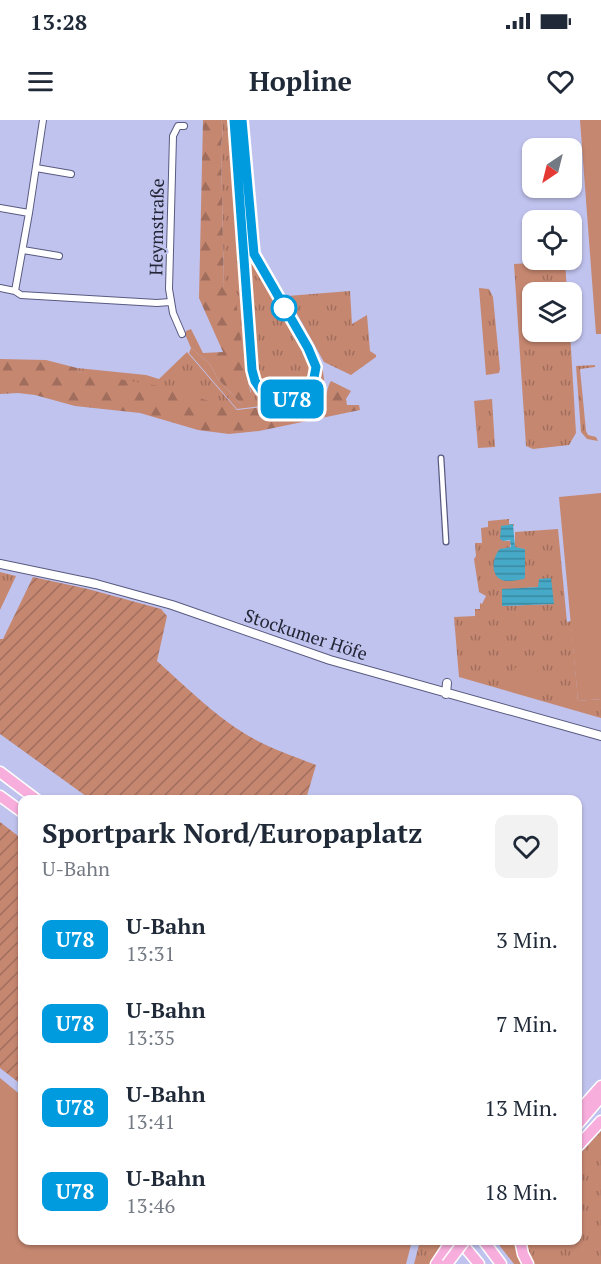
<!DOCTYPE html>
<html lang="de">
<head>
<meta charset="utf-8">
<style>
	:root { --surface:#fff; --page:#f2f2f3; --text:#1f2937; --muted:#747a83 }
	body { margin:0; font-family:"PT Serif",serif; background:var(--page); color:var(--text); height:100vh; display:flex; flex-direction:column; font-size:22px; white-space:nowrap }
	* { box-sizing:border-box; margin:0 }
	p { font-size:20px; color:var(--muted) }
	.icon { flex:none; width:33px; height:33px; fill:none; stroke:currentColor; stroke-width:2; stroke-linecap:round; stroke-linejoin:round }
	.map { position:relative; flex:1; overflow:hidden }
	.sheet { position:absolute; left:18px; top:675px; width:564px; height:450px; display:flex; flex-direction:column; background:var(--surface); border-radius:12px; box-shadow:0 2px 4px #0004 }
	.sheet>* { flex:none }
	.badge { padding:0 12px; border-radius:9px; font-size:21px; line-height:39px }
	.needle { width:39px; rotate:215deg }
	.fabs { position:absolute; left:522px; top:18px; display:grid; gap:12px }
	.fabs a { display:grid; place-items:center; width:60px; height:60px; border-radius:12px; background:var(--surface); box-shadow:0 2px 4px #0004; font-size:30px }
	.map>.badge { position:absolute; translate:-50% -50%; box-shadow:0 0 0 3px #fff }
	.round { display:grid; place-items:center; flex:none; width:63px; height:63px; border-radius:12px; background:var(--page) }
	.head { display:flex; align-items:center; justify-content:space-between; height:102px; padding:0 24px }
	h1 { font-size:28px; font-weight:700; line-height:45px }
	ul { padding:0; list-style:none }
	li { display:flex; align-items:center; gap:18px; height:84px; padding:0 24px }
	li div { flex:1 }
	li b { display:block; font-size:22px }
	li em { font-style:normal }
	li .badge { min-width:66px; font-weight:700; text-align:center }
	.status { display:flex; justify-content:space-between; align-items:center; height:42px; padding:0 30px; background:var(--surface); direction:ltr }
	.status svg { height:16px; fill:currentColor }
	header { display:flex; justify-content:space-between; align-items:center; height:78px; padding:0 24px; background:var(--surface); font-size:27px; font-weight:700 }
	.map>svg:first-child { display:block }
	.grass { fill:url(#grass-tufts); fill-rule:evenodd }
	.forest { fill:url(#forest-firs) }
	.park { fill:#c68770 }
	.garden { fill:url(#garden-furrows) }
	.water { fill:url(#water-rules) }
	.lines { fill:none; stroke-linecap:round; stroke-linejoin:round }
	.pedestrian-casing { stroke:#585a80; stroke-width:7 }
	.minor-casing { stroke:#585a80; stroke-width:8 }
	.tertiary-casing { stroke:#585a80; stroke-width:10 }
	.motorway-casing { stroke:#fff; stroke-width:13 }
	.pedestrian { stroke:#fff; stroke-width:4.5 }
	.minor { stroke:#fff; stroke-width:6 }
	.tertiary { stroke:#fff; stroke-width:8 }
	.motorway { stroke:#f8aedd; stroke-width:10 }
	.tram { stroke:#797c9b; stroke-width:1.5 }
	.motorway-bridge-casing { stroke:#fff; stroke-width:13; stroke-linecap:butt }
	.motorway-bridge { stroke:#f8aedd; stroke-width:10 }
	.line-casing { stroke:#fff; stroke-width:14 }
	.line { stroke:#009adf; stroke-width:9 }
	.stop-dot { fill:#fff; stroke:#009adf; stroke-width:3 }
	.labels { text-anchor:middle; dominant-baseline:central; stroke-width:4.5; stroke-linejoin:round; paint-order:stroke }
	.street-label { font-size:18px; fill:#242636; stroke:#c0c3ee }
</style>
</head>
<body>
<div class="status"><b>13:28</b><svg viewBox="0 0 49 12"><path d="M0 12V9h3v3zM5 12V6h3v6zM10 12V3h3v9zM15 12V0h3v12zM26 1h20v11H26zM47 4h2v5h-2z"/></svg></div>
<header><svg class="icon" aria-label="menu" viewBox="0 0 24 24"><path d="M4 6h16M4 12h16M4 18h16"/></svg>Hopline<svg class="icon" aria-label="heart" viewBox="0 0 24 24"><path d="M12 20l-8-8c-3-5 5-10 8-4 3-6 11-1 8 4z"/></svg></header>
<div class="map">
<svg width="601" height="1144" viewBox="0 0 601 1144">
	<defs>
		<pattern id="grass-tufts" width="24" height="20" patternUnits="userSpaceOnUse" patternTransform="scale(1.5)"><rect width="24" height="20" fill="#c68770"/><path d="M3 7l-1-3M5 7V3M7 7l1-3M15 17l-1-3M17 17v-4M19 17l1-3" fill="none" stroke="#a16e5d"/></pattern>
		<pattern id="forest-firs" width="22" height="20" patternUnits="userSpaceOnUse" patternTransform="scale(1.5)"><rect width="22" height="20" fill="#c68770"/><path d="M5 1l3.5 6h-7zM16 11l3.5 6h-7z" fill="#a16e5d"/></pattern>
		<pattern id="garden-furrows" width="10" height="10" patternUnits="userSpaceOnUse" patternTransform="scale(1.5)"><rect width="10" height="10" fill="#c68770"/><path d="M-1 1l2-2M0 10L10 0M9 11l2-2" fill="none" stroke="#a16e5d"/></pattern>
		<pattern id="water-rules" width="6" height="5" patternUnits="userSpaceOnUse" patternTransform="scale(1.5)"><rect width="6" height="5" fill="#46a9c7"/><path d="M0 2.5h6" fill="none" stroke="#3a89a2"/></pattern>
	</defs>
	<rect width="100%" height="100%" fill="#c0c3ee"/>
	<!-- grass -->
	<path class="grass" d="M221 0H247L260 123 251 124 253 138 258 152 262 151 306 228 313 227C324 245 324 255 325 275L321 279 237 289 189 233 191 228 210 244 218 259 241 284 251 272 224 169 221 27 223 9Z
		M565 141 567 172H532V212H570L576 313 569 325 533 329 526 326 514 144Z
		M479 168 489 169 493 177 500 249 499 253 486 255Z
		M350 171 352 204 367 195 370 231 376 235V237L351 255 324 242 287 176Z
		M187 232 237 290 78 252 77 248 146 255 159 259Z
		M595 245V247L580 249 586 311 588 315 596 317 598 321 587 319 581 312 576 246Z
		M492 279 495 327 478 328 474 281Z
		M509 399V404H514V406H501L503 421H511L510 428 525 457 524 440 515 427V412L558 409 567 502 571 501 578 581 601 579V598L459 557 454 497 475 496V489H480V483L482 484 486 476 479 472 474 439 476 436 475 423H482L481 408 488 407V401ZM538 467 554 484 502 486V470Z
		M0 452 16 456 0 490Z
		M601 1011V1144H514L496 1121 578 1120V1036Z
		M420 1121H443L430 1144H414Z"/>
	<!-- forest -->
	<path class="forest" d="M203 0H221L223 8 221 27 224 169 235 174 245 248 252 279 246 285 241 284 218 259 210 244 191 228 185 214 186 211 191 209 203 233 223 232 199 178Z
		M0 239 46 240 77 248 78 252 165 267 237 290 324 280C328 274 326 269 331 261L351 271 346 279 347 285H359L360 290 259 311 229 314 198 310 140 293 75 286 35 275 18 273 0 274Z"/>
	<!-- park -->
	<path class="park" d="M580 0H601V214H596Z
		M601 373V579L578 581 559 377Z
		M523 545 531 546 538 552 539 561 534 566C525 567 517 565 512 557L515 548Z
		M0 958 22 976V1120L412 1121 406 1144H0Z"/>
	<!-- garden -->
	<path class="garden" d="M33 457 88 469 161 489 167 496 157 541C186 567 214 595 247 615 269 628 293 636 316 645L306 679H90L0 614V519H3Z
		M0 702 22 719V965L0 948Z"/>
	<!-- water -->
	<path class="water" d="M513 404 515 427 525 429V457L524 459C518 460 505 463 500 459 490 453 493 436 500 429L511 427 510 420 503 421 500 419 501 406Z
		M551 458 554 484 502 486V469L538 467 539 459Z"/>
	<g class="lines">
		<defs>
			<path id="pedestrian" d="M441 338 446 422"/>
			<path id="minor" d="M36 48 71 54
				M0 88 29 93
				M23 130 59 136
				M0 168 15 171 21 175 157 183 170 182
				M15 171 29 93 43 0
				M182 214 173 193 169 169 173 16 178 6H184"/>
			<path id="tertiary" d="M0 444 96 464 172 485 330 540 601 616
				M446 574 447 563"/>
			<path id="motorway" d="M0 652 37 680
				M0 676 22 692
				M578 992 601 966
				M578 1004 601 977
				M578 1026 601 1001
				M459 1120 479 1144
				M483 1120 501 1144
				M520 1120 523 1134 528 1144
				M436 1144 452 1120"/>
		</defs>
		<!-- pedestrian casing -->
		<use href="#pedestrian" class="pedestrian-casing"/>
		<!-- minor casing -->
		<use href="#minor" class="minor-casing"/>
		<!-- tertiary casing -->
		<use href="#tertiary" class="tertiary-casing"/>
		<!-- motorway casing -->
		<use href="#motorway" class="motorway-casing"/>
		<!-- pedestrian -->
		<use href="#pedestrian" class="pedestrian"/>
		<!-- minor -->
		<use href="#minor" class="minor"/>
		<!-- tertiary -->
		<use href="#tertiary" class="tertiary"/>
		<!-- motorway -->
		<use href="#motorway" class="motorway"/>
		<!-- tram -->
		<path class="tram" d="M234 0 252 250C263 295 320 286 316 246 315 235 305 223 300 213 285 190 267 162 255 138 249 124 251 106 250 92 247 61 245 31 242 0"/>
		<defs>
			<path id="motorway-bridge" d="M447 1144 465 1120"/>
		</defs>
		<!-- motorway-bridge casing -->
		<use href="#motorway-bridge" class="motorway-bridge-casing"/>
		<!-- motorway-bridge -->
		<use href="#motorway-bridge" class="motorway-bridge"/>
	</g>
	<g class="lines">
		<defs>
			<path id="line" d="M234 0 252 250 255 261 261 270 271 278 280 281 303 275 313 263 316 247 308 228 254 134 242 0"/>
		</defs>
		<!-- line casing -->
		<use href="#line" class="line-casing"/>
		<!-- line -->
		<use href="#line" class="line"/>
	</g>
	<!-- markers -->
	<circle class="stop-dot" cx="284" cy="188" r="12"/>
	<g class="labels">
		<!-- street labels -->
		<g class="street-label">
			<text transform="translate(156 107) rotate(-89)">Heymstraße</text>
			<text transform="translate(306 514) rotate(18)">Stockumer Höfe</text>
		</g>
	</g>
</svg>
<div class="fabs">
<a><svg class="needle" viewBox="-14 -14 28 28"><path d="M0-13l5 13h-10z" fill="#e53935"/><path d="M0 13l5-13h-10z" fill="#747a83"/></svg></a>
<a><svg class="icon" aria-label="locate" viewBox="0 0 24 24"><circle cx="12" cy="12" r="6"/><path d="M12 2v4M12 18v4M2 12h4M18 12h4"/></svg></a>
<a><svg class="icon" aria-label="layers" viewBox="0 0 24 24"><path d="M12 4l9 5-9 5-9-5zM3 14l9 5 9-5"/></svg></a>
</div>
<b class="badge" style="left:292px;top:279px;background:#009adf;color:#fff">U78</b>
<section class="sheet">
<div class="head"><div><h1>Sportpark Nord/Europaplatz</h1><p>U-Bahn</p></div><a class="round"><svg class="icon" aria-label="heart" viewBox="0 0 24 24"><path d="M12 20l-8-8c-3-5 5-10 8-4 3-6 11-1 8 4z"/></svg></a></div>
<ul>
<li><span class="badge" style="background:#009adf;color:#fff">U78</span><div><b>U-Bahn</b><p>13:31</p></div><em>3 Min.</em></li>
<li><span class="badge" style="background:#009adf;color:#fff">U78</span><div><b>U-Bahn</b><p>13:35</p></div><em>7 Min.</em></li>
<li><span class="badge" style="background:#009adf;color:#fff">U78</span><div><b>U-Bahn</b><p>13:41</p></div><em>13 Min.</em></li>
<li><span class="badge" style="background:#009adf;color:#fff">U78</span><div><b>U-Bahn</b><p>13:46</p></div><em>18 Min.</em></li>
</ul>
</section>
</div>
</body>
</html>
